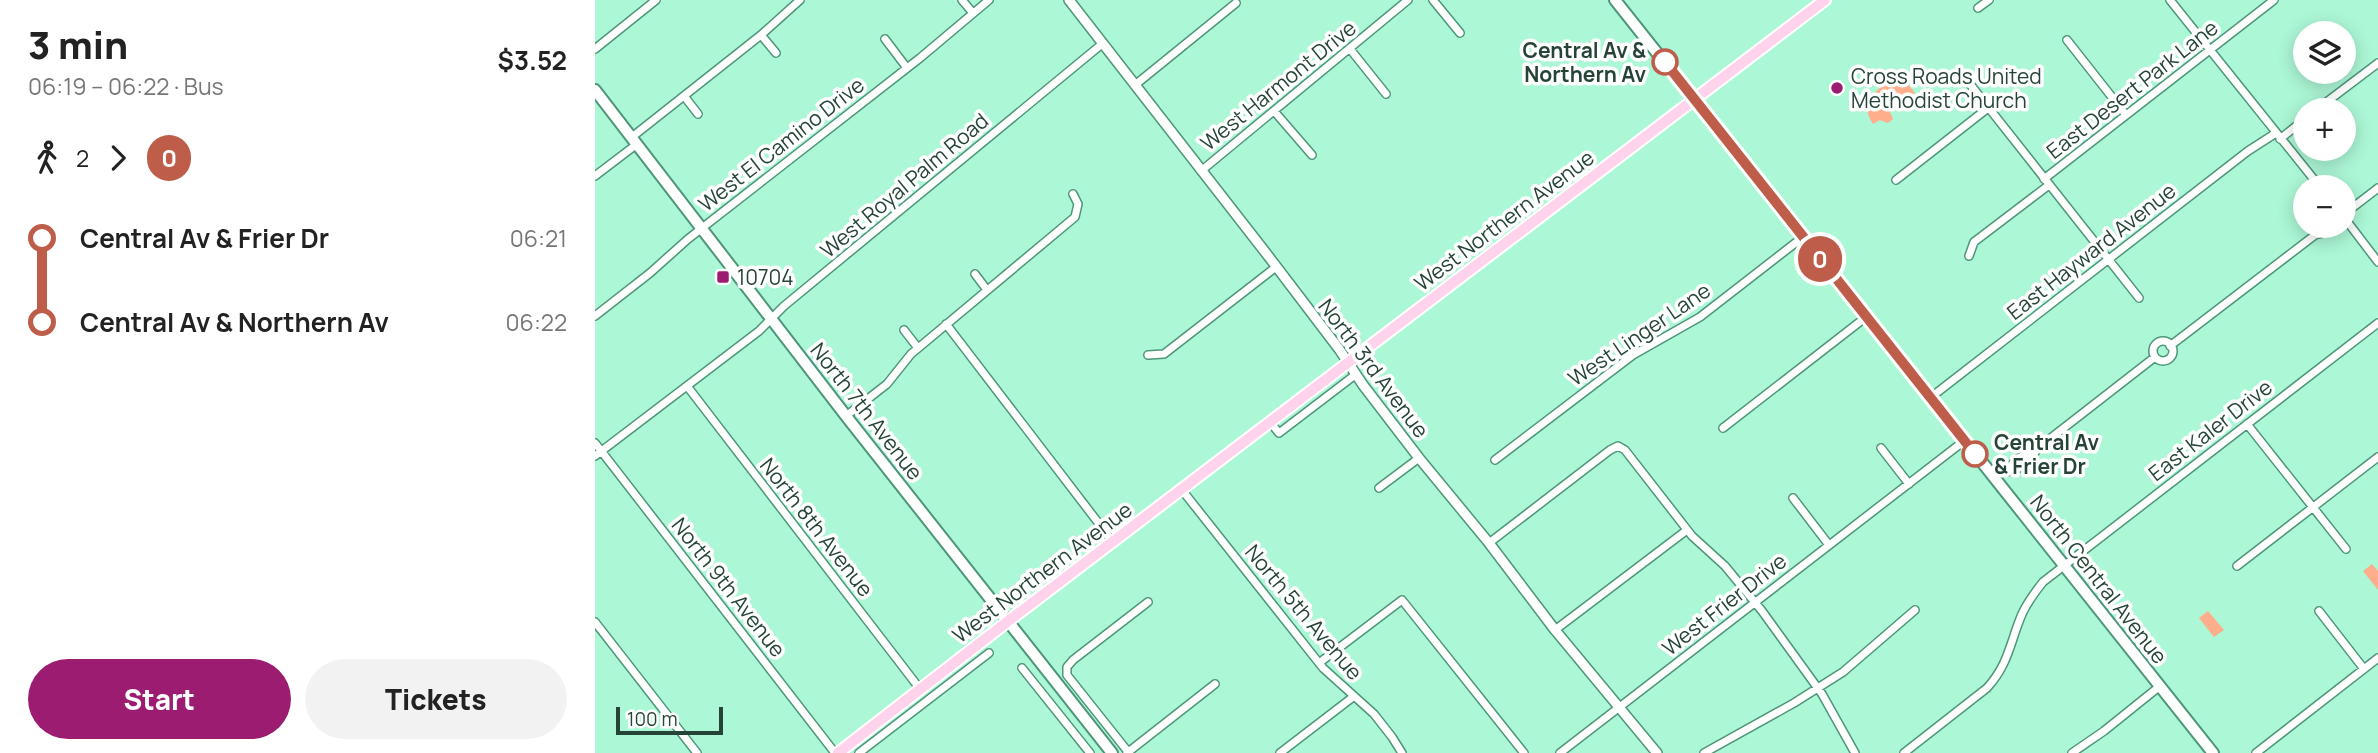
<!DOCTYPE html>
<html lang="en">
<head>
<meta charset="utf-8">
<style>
	:root { --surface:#fff; --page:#f2f2f2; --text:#222; --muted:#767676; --accent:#9c1c71 }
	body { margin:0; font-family:Manrope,sans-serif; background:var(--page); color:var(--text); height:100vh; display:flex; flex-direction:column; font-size:26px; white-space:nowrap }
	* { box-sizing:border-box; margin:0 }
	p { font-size:23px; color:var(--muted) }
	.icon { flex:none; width:38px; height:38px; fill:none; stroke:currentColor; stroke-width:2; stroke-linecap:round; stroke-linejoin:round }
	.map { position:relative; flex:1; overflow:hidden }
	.drawer { display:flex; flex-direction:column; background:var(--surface); width:595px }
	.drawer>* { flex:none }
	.badge { padding:0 14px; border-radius:23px; font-size:24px; line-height:46px }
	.tools { position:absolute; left:1698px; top:21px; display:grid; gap:14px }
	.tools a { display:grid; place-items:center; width:63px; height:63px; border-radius:50%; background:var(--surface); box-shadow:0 4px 18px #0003; font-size:35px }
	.scale { position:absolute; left:21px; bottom:18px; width:107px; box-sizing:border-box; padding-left:7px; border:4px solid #254437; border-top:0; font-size:19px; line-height:24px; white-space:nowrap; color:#254437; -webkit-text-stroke:5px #fff; paint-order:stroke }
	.map>.badge { position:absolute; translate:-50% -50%; box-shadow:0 0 0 4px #fff }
	.legs { display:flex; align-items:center; gap:10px; height:77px; padding:0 28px; font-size:23px }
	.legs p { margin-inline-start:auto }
	.overview { display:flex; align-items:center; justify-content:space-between; height:119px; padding:0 28px }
	h1 { font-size:38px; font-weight:800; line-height:52px }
	.cta { display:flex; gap:14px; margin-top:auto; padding:14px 28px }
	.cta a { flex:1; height:80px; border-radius:42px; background:var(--accent); color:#fff; font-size:28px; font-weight:800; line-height:80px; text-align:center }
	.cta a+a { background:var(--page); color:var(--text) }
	ul { padding:0 28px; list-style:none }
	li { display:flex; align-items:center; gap:24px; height:84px; font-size:26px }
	li i { display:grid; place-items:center; width:10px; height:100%; margin:0 9px; background:currentColor }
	li i::after { content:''; width:18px; height:18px; margin:-9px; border:5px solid; border-radius:50%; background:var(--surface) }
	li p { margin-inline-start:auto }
	li:first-child i { background:linear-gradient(#0000 50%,currentColor 0) }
	li:last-child i { background:linear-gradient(currentColor 50%,#0000 0) }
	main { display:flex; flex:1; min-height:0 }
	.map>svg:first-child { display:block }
	.green { fill:#feae8a }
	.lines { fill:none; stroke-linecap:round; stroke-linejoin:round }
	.minor-casing { stroke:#4d9679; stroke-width:10 }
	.tertiary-casing { stroke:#4d9679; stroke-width:12 }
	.secondary-casing { stroke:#4d9679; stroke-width:14 }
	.primary-casing { stroke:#fff; stroke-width:14 }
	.minor { stroke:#fff; stroke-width:7 }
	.tertiary { stroke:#fff; stroke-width:9 }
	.secondary { stroke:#fff; stroke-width:10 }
	.primary { stroke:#fed3eb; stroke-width:10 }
	.line-1-casing { stroke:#fff; stroke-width:16 }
	.line-1 { stroke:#be5d49; stroke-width:10 }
	.stop-1-dot { fill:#fff; stroke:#be5d49; stroke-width:3.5 }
	.poi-dot { fill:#9c1c71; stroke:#fff; stroke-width:2.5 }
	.labels { text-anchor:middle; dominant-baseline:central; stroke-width:7; stroke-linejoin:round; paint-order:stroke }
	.stop-label { font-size:21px; font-weight:bold; fill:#254437; stroke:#fff; text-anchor:end }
	.poi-label { font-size:21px; fill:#254437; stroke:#fff; text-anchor:start }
	.street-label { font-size:21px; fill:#254437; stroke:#fff }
</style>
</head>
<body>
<main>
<section class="drawer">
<div class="overview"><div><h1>3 min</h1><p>06:19 – 06:22 · Bus</p></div><b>$3.52</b></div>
<div class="legs"><svg class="icon" aria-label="walk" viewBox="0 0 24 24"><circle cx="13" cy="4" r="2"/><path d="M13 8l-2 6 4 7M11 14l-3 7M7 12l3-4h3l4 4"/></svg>2<svg class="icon" aria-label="forward" viewBox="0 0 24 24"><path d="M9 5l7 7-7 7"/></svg><b class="badge" style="background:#be5d49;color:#fff">0</b></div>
<ul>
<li><i style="color:#be5d49"></i><b>Central Av &amp; Frier Dr</b><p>06:21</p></li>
<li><i style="color:#be5d49"></i><b>Central Av &amp; Northern Av</b><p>06:22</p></li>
</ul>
<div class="cta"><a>Start</a><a>Tickets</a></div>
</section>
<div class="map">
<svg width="1783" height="753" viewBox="0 0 1783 753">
	<rect width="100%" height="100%" fill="#acf7d6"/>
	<!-- green -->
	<path class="green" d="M1304 73 1320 93 1295 112 1298 119 1293 123 1285 120 1278 124C1273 117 1271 109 1273 101L1282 96 1280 92Z
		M1777 564 1783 571V590L1768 571Z
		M1613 611 1629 630 1619 637 1604 618Z"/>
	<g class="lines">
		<defs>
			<path id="minor" d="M367 0 378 13
				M838 0 865 33
				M1575 0 1725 187
				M1383 8 1394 0
				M166 35 181 53
				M290 39 312 68
				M1472 40 1531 115
				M0 49 61 0
				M755 49 791 94
				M1367 74 1544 298
				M540 85 641 3
				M89 96 103 114
				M1721 110 1783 63
				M679 111 717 155
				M37 137 166 35 205 0
				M1685 139 1710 119
				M606 171 813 0
				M0 176 42 144
				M1449 179 1679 0
				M1301 180 1393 108
				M1748 215 1783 188
				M1748 216 1783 262
				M1720 235 1733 232 1740 226
				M1374 256 1379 242 1454 185
				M380 274 392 290
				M0 316 55 273 93 239 325 58 394 0
				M351 324 518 542
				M309 330 323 348
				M1558 351a10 10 0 1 1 20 0a10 10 0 1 1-20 0Z
				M1575 346 1720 235 1727 226
				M553 355 569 354 681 267
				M92 386 325 689
				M1335 398 1653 151 1681 133
				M251 416 292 384 316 354 480 217 483 204 478 194
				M675 422 684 433 760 375
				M1652 424 1751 549
				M1128 428 1271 317
				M0 443 240 753
				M1286 448 1314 484
				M0 456 164 331 189 306 507 44
				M900 460 1038 355 1105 317 1208 237
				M1411 472C1427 470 1434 462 1443 448L1560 357
				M1411 472C1419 460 1428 453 1442 449
				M784 488 824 458
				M587 490 728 668 779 714 797 737 807 753
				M1198 498 1234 545
				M894 543 1015 450 1023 446 1030 450 1097 536 1130 566 1167 611 1227 694 1260 753
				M1642 566 1783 457
				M1724 611 1769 669
				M0 622 102 753
				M960 630 1092 530
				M724 663 807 600 929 753
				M427 668 495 753
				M264 753 394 653
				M532 753 620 684
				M534 753 472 675V667L478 660 553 602
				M685 753 758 697
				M965 753 1369 441
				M1109 753 1199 703 1248 672 1320 610
				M1309 753 1392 688C1414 664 1415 642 1427 614 1432 603 1440 592 1448 582L1783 323
				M1477 753 1509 731 1565 686
				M1661 753 1783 658"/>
			<path id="tertiary" d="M474 0 674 257 744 349 768 385 824 458 894 543 960 630 1062 753"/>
			<path id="secondary" d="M1020 0 1618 753
				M0 90 251 416 517 753"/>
			<path id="primary" d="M243 753 412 622 1230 0"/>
		</defs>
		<!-- minor casing -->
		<use href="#minor" class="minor-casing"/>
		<!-- tertiary casing -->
		<use href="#tertiary" class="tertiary-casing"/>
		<!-- secondary casing -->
		<use href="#secondary" class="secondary-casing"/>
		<!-- primary casing -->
		<use href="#primary" class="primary-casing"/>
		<!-- minor -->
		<use href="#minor" class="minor"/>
		<!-- tertiary -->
		<use href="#tertiary" class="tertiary"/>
		<!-- secondary -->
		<use href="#secondary" class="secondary"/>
		<!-- primary -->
		<use href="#primary" class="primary"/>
	</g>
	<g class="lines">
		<defs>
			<path id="line-1" d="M1070 62 1380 454"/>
		</defs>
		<!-- line-1 casing -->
		<use href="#line-1" class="line-1-casing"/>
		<!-- line-1 -->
		<use href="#line-1" class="line-1"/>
	</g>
	<!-- markers -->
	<g class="stop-1-dot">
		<circle cx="1070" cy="62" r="12"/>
		<circle cx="1380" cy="454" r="12"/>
	</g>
	<g class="poi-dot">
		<circle cx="1242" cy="88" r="7"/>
		<rect x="121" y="270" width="14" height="14" rx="3.5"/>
	</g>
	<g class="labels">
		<!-- stop labels -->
		<g class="stop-label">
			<text x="1051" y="50">Central Av &amp;<tspan x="1051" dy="24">Northern Av</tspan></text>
			<text x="1399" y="442" text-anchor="start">Central Av<tspan x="1399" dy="24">&amp; Frier Dr</tspan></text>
		</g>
		<!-- poi labels -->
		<g class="poi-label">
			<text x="1256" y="76">Cross Roads United<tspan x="1256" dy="24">Methodist Church</tspan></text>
			<text x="142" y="277">10704</text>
		</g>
		<!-- street labels -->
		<g class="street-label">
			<text transform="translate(683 85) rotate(-39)">West Harmont Drive</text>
			<text transform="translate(1537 89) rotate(-38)">East Desert Park Lane</text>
			<text transform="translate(186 144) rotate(-38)">West El Camino Drive</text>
			<text transform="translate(309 185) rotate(-40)">West Royal Palm Road</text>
			<text transform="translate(909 220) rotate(-37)">West Northern Avenue</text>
			<text transform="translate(1496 251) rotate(-38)">East Hayward Avenue</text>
			<text transform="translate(1044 334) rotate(-34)">West Linger Lane</text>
			<text transform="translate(779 368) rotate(53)">North 3rd Avenue</text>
			<text transform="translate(272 411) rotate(52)">North 7th Avenue</text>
			<text transform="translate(1615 430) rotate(-38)">East Kaler Drive</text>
			<text transform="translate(222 527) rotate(52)">North 8th Avenue</text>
			<text transform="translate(447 572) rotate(-37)">West Northern Avenue</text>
			<text transform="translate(1504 579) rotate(52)">North Central Avenue</text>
			<text transform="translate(134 587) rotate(52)">North 9th Avenue</text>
			<text transform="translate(1129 604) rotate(-38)">West Frier Drive</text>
			<text transform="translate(709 612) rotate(50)">North 5th Avenue</text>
		</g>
	</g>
</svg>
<div class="tools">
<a><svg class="icon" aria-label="layers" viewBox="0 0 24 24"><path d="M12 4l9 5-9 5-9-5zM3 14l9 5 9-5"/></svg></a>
<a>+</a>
<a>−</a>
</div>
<div class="scale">100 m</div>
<b class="badge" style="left:1225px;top:259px;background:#be5d49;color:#fff">0</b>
</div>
</main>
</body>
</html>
